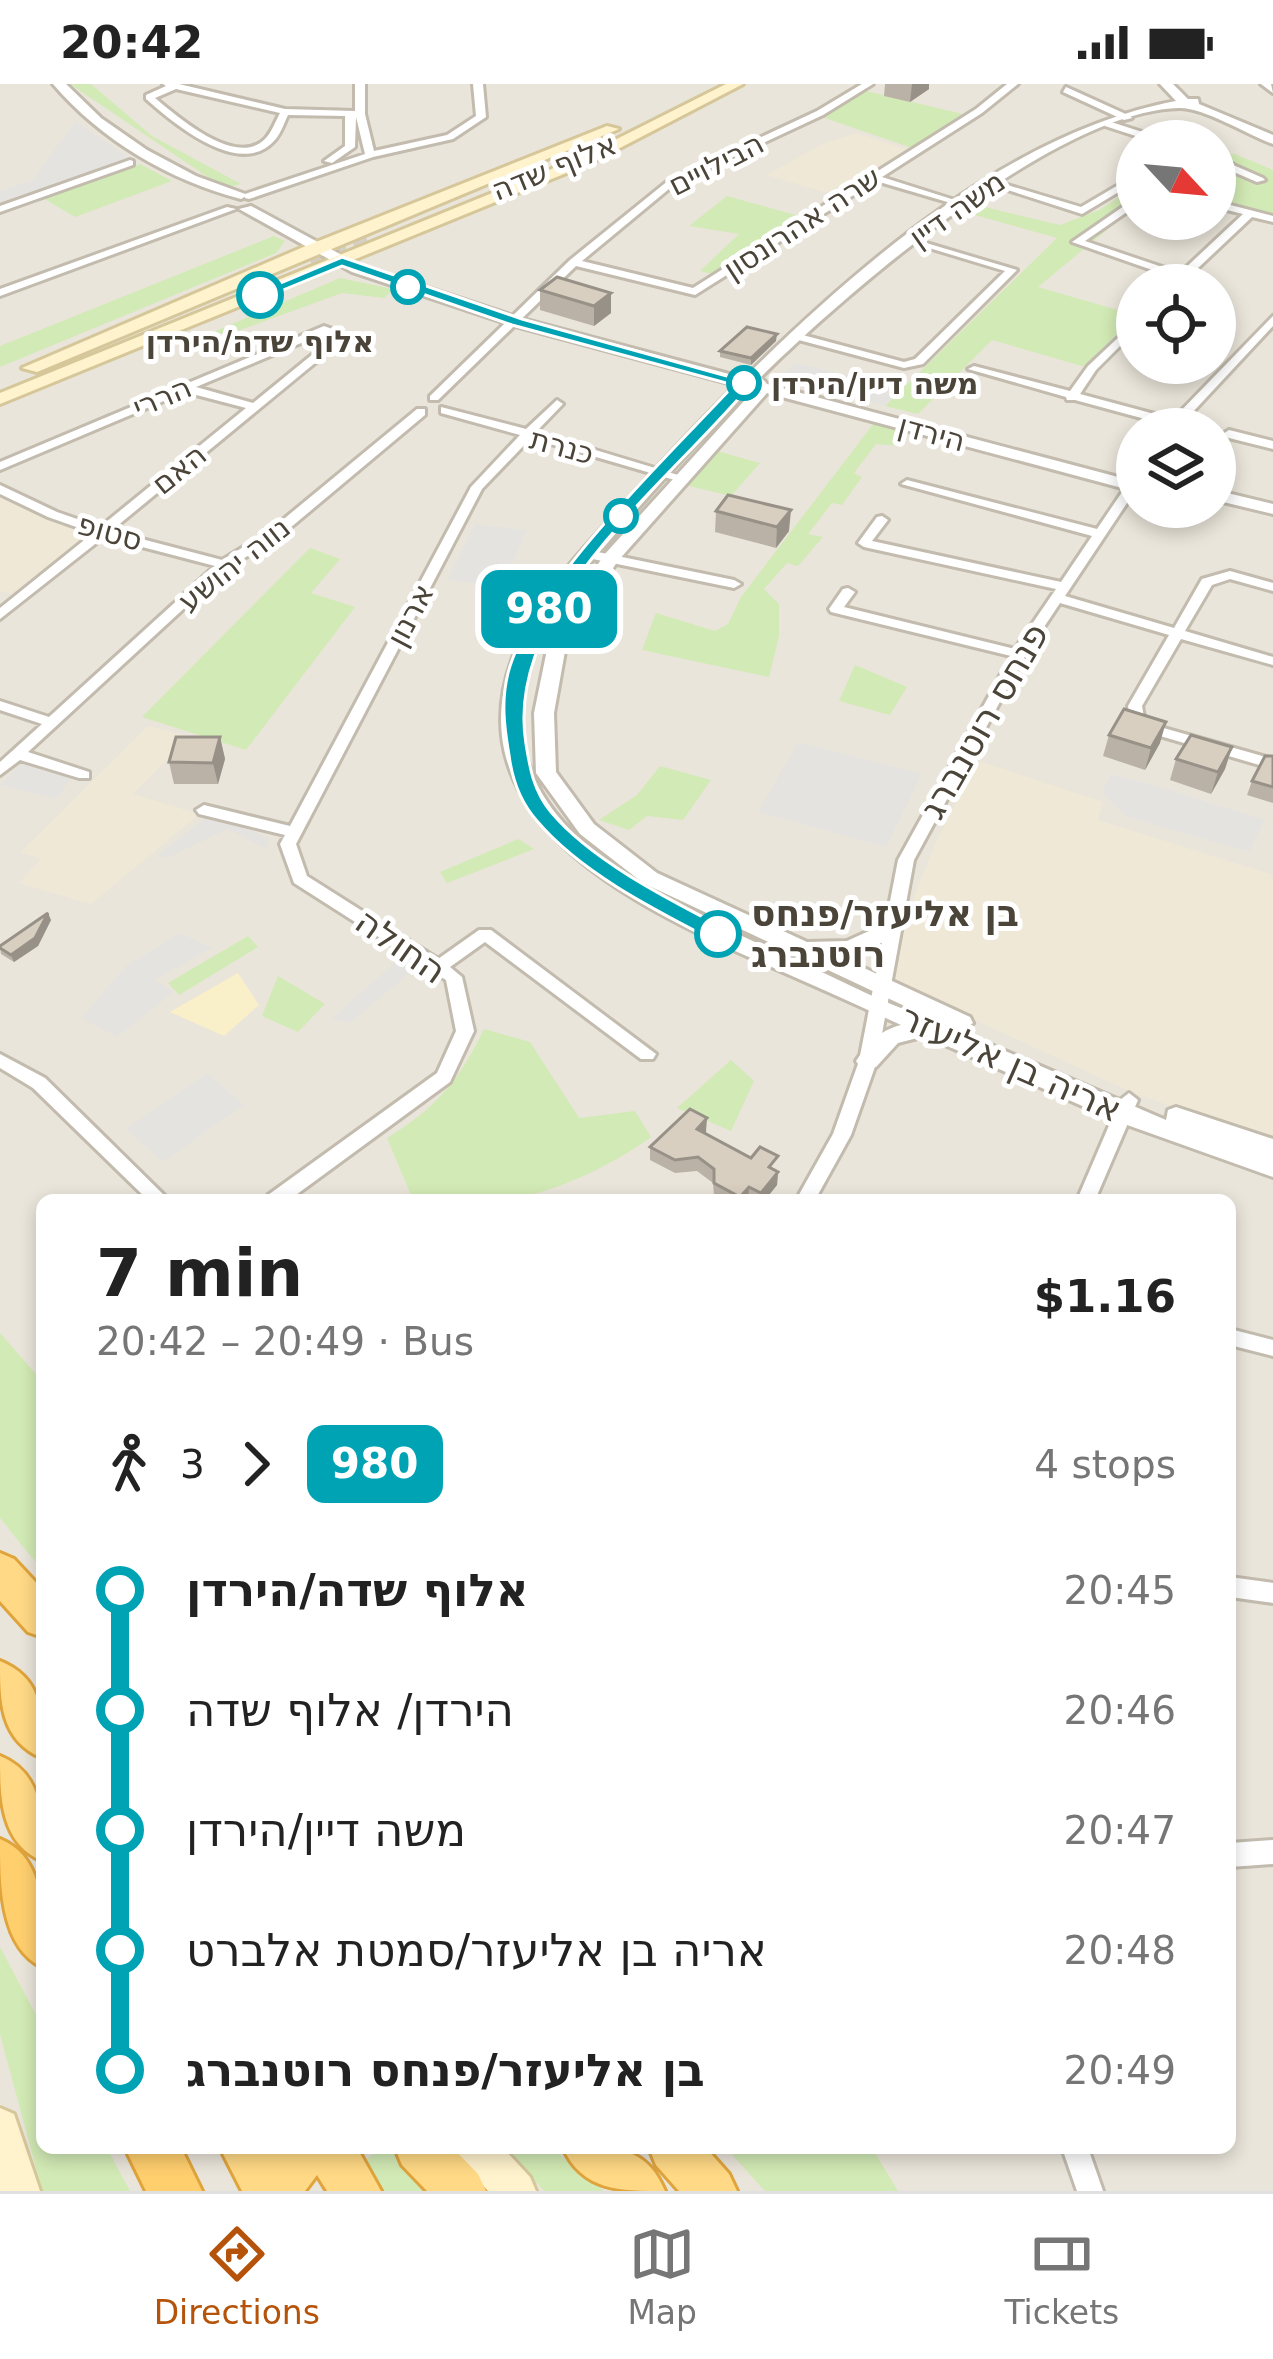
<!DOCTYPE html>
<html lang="en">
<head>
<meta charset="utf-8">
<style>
	:root { --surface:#fff; --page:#f6f6f6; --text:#222; --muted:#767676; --line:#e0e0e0; --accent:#b45309 }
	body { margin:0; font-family:"DejaVu Sans",Heebo,sans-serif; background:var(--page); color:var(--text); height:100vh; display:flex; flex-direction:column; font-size:45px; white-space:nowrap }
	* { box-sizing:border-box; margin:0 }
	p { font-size:39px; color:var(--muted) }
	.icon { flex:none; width:66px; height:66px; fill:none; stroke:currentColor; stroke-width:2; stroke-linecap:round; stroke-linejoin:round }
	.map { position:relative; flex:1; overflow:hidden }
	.details { position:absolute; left:36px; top:1110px; width:1200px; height:960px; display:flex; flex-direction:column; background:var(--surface); border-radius:18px; box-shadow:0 6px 18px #0003 }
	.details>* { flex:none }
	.badge { padding:0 24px; border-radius:18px; font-size:42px; line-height:78px }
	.needle { width:78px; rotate:116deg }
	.fabs { position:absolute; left:1116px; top:36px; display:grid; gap:24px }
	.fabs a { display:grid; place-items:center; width:120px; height:120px; border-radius:50%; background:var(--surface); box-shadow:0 6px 18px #0003; font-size:60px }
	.map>.badge { position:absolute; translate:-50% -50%; box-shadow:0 0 0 6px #fff }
	.legs { display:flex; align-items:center; gap:18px; height:132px; padding:0 60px; font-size:39px }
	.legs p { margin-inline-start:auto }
	.headline { display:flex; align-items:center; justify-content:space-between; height:204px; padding:0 60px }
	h1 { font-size:66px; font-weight:600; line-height:90px }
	ul { padding:0 60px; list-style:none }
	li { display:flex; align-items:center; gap:42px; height:120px; font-size:45px }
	li i { display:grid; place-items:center; width:18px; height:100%; margin:0 15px; background:currentColor }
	li i::after { content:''; width:30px; height:30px; margin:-15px; border:9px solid; border-radius:50%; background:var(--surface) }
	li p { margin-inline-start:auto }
	li:first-child i { background:linear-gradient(#0000 50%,currentColor 0) }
	li:last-child i { background:linear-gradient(currentColor 50%,#0000 0) }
	.status { display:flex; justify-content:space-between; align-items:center; height:84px; padding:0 60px; background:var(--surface); direction:ltr }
	.status svg { height:33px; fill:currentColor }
	.menu { display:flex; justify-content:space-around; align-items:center; height:168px; border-top:3px solid var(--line); background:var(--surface); font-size:33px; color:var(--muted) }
	.menu a { display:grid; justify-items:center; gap:6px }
	.menu .on { color:var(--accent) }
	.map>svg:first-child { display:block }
	.residential { fill:#eae5da; fill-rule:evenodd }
	.education { fill:#efe8d6 }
	.green { fill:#d2eab5 }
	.sand { fill:#f9efc9 }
	.parking { fill:#e5e3e0 }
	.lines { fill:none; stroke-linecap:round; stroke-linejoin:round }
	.secondary-tunnel { stroke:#d4d0c8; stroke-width:15; stroke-dasharray:15 8; stroke-linecap:butt }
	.minor-casing { stroke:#c2bbae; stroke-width:6 }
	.tertiary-casing { stroke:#c2bbae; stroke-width:6 }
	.secondary-casing { stroke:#d6c79b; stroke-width:6 }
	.trunk-casing { stroke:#e0a43c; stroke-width:6 }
	.motorway-casing { stroke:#e0a43c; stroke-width:6 }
	.minor { fill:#fff; fill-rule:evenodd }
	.tertiary { fill:#fff; fill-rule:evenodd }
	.secondary { fill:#fff3cd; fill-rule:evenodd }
	.trunk { fill:#ffd985; fill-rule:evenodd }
	.motorway { fill:#ffcf6e; fill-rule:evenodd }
	.wall { fill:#bab2a6 }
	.shaded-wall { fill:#979187 }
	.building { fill:#d8cfc1; stroke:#979187; stroke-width:3 }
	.line-1 { fill:#00a3b4; stroke:#fff; stroke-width:3 }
	.stop-1-dot { fill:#fff; stroke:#00a3b4; stroke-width:6 }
	.labels { text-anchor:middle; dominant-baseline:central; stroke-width:10; stroke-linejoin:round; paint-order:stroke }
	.far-street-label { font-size:30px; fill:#4b4439; stroke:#fff }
	.far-stop-label { font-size:30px; font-weight:bold; fill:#4b4439; stroke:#fff }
	.street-label { font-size:36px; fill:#4b4439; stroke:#fff }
	.stop-label { font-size:36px; font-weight:bold; fill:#4b4439; stroke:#fff; text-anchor:start }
</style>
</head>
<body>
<div class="status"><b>20:42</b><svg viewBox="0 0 49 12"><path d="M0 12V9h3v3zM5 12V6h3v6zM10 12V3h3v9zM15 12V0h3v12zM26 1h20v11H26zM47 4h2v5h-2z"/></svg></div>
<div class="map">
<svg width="1273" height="2107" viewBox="0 0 1273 2107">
	<rect width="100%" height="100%" fill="#f6f3ec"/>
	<!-- residential -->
	<path class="residential" d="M0 0H1273V2107H26L0 2019ZM1137 57H1215V135H1137ZM1137 201H1215V279H1137ZM1137 345H1215V423H1137ZM42 1116H1230V2064H42Z"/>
	<!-- education -->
	<path class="education" d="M857 49 908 66 827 109 767 91 822 60Z
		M0 410 26 425 92 450 16 511 0 507Z
		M148 642 190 653 133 710 199 730 91 820 19 799 41 775 21 768Z
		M978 677 1103 718 1098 736 1273 791V1057L1136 1010 881 893 937 756Z"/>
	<!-- green -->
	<path class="green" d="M70 0H91L152 52 241 100 224 104Z
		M866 7 967 31 912 64 819 32Z
		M1235 70 1273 86V133L1217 119 1234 98 1215 91V72Z
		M140 80 172 97 75 133 43 114Z
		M1137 102V121L1038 203 1135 231 1085 283 992 256 918 330 885 322 1057 154 968 129 981 122 1060 141 1099 126Z
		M727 112 799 132 712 190 700 187 739 150 689 142Z
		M274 152 285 157 276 169 0 283V262Z
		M340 194 393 205 384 214 342 209 229 250 211 249Z
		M874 339 909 348 899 362 876 360 854 389 862 393 842 421 832 419 808 450 823 453 798 482 787 479 764 505 779 520V552L769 593 642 566 656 529 715 547 728 540 741 513Z
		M717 367 760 379 731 412 685 401Z
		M310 464 340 475 311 509 355 523 246 666 142 633Z
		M855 581 907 603 890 631 839 617Z
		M660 682 711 696 683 736 647 732 629 746 599 736 637 711Z
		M518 755 534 765 447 799 440 788Z
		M248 852 258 863 179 911 168 899Z
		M278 892 325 920 298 948 262 932Z
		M484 945 530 958 579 1034 635 1027 651 1053C611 1082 550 1112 500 1116 472 1119 442 1116 413 1116L387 1054C436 1024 459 997 484 945Z
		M731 976 754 997 731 1047 677 1024Z
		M0 1249 42 1297V1486L0 1434Z
		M0 1863 42 1942V2064H107L130 2107H42L0 1950Z
		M382 2064H388L430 2107H380L362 2078Z
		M505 2064H552L604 2107H544Z
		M726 2064H872L898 2107H765Z"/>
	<!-- sand -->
	<path class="sand" d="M238 889 259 921 224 952 170 928Z"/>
	<!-- parking -->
	<path class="parking" d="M75 37 131 75 0 118V107L33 96Z
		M796 279 902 305 885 322 778 293Z
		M475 440 527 446 501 503 447 496Z
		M798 658 922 690 886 763 758 728Z
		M27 673 70 695 57 715 0 701Z
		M1111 690 1147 699 1265 736 1249 768 1127 733 1102 708Z
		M204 735 238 740 269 755 266 765 228 745 165 775 158 771Z
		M180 849 212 864 154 896 174 908 117 953 81 934 126 882Z
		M398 876 418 882 350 939 331 935Z
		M207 989 244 1021 163 1078 126 1045Z"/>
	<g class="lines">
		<!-- secondary-tunnel -->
		<path class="secondary-tunnel" d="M312 181 368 158"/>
		<defs>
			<path id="minor" d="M163 0H179L285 25 355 27V0H365V30L374 67 447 51 476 32 473 0H483L486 33 453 55 373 73 249 115 245 114V110L365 70 356 33 355 63 332 79 324 77 345 62V32L288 31C284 39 281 50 274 57 239 95 173 39 146 15V11L166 2ZM176 5 280 29C275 38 272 48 265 55 236 84 178 33 155 14Z
				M862 0H873L823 31 675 100 582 177 693 204 976 25 1007 0H1018L982 29 882 93 961 118V122L876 97 695 211 576 182 438 316H430V312L570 176 669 96 817 27Z
				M1261 0H1271L1273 9Z
				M1066 3 1130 32 1132 34 1124 36 1063 8Z
				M1108 37 1164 55 1166 57H1151L1105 42 1103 40Z
				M1215 73 1263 94 1265 96 1257 98 1215 80Z
				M130 76 133 77V81L0 128V122Z
				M1137 90V97L1082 130 986 99 994 97 1081 123Z
				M1137 113V121L1085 157 1180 189 1243 130 1215 123V117L1273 132V138L1252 133 1180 201H1170L1175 194 1072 158Z
				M227 123 236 125 0 212V205Z
				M906 153 1017 186 923 280 904 284 795 255 793 253 799 250 904 278 915 275 1005 187 906 157Z
				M1273 232V242L1177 345H1164L1167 341 1075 316H1067L1066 313 968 285 974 282 1070 307 1088 282 1137 236V245L1096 286 1080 310 1173 335Z
				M324 242 349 251 111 447 222 476 268 448 417 325H425V331L278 454 229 483 28 668 89 688V694H79L20 676 0 691V678L42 640 0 626V617L49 633 215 482 104 453 0 535V524L93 449 48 433 0 410V401L57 428 100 443 246 324 185 308 0 386V378ZM325 249 335 252 253 319 196 303Z
				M557 316 563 320 536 348 688 394 678 397 531 354 482 405 296 760 307 792 438 875 479 846H491L656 970 653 975H641L485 858 450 883 462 893 474 947 450 998 289 1116H266L268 1111 437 989 456 947 446 896 294 799 280 760 285 751 199 730 196 726 204 721 290 742 471 403 520 351 441 329V323L526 345Z
				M1229 346 1273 357V365L1225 353 1223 350Z
				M1137 391V404L1065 512 1174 544 1202 495 1230 487 1273 499V507L1230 495 1212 501 1185 547 1273 573V581L1181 555 1142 622 1144 633 1153 641 1273 675V685L1143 647 1130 635 1128 622 1169 551 1060 519 1026 570 914 776 877 977 851 1051 815 1116H796L833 1050 859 977 898 776 1011 572 831 528 829 525 843 505 848 504 855 508 844 523 1015 565 1056 505 864 463 858 459 877 433 882 432 888 436 872 457 1061 498 1092 452 901 400 907 396 1097 445 1133 392Z
				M588 466 734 496 741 500 734 504 583 473 581 470Z
				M0 970 45 994 169 1116H148L33 1004 0 984Z
				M1129 1009 1138 1016 1095 1116H1077L1120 1016Z
				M1230 1245 1273 1256V1272L1230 1261Z
				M1230 1493 1273 1499V1519L1230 1513Z
				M1273 1756V1780L1230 1783V1759Z
				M1062 2064H1088L1103 2107H1077Z"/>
			<path id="tertiary" d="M53 0H66L101 34 147 66 196 92 248 111 241 115C169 96 102 57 53 0Z
				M1160 0H1173L1188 15H1198L1199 20 1273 51V60C1248 51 1203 23 1179 24 1056 27 847 208 761 293L767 300 1137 398V408L767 309 617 478 567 556 554 629 556 688 594 740 657 789 807 858 847 857 882 841H898L901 846 898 851 858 870 838 872 970 933 973 939 962 947 940 939 1166 1036 1168 1026 1176 1023 1273 1055V1093L1116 1037 925 952 898 959 876 983H860L856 977C868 959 880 946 901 941 851 918 801 896 751 874 617 814 431 719 528 541 549 501 581 467 611 434 652 388 693 344 736 301L512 241 352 188 239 125 251 122 362 182 522 235 744 294C861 179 1011 48 1176 17ZM750 305 754 306 604 471 549 556 534 629 536 689 580 750 643 799 930 934C882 920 834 892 787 872 662 816 467 740 535 565 554 516 591 478 625 439 665 393 707 348 750 305Z
				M1215 406 1273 420V430L1215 416Z"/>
			<path id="secondary" d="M726 0H743L591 79 0 320V309L581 73Z
				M607 42 619 45 37 288 22 284 301 164Z
				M0 2024 14 2030 40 2107H0Z
				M455 2064H503L530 2093 536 2107H488L461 2078Z"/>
			<path id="trunk" d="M0 1469 14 1475 42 1505V1553L28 1548 0 1517Z
				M0 1577C45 1595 42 1633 42 1674 0 1656 0 1617 0 1577Z
				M0 1672C45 1690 42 1736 42 1777 0 1759 0 1712 0 1672Z
				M220 2064 274 2068 357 2064 381 2107H327L317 2091 305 2107H242Z
				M395 2064H453L478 2090 486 2107H427L402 2081Z
				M563 2064C608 2064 644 2057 665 2107 619 2107 583 2107 563 2064Z
				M649 2064H706L729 2090 737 2107H679L656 2081Z"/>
			<path id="motorway" d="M0 1755C49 1775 42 1838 42 1883 0 1863 0 1799 0 1755Z
				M125 2064H181L202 2107H146Z"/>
		</defs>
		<!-- minor casing -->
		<use href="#minor" class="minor-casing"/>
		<!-- tertiary casing -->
		<use href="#tertiary" class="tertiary-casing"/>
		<!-- secondary casing -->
		<use href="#secondary" class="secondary-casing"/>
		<!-- trunk casing -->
		<use href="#trunk" class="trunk-casing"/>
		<!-- motorway casing -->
		<use href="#motorway" class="motorway-casing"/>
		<!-- minor -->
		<use href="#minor" class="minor"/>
		<!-- tertiary -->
		<use href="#tertiary" class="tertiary"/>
		<!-- secondary -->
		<use href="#secondary" class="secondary"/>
		<!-- trunk -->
		<use href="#trunk" class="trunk"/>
		<!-- motorway -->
		<use href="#motorway" class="motorway"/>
	</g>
	<!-- wall -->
	<path class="wall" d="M885 0H929V5L910 18 884 12Z
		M540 206 611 209V229L594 242 540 226Z
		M776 257 751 281 720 273V267Z
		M716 427 789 447 776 464 715 448Z
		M1109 651 1160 659 1145 686 1103 672Z
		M220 653 225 675 218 700H174L169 678Z
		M1232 663 1225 685 1211 710 1170 696 1176 675Z
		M1273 672V719L1247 711 1252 697Z
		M51 836 38 862 14 878 1 870 0 862Z
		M706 1048 705 1049 778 1088 777 1101 765 1116H720L714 1112 713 1099 697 1087 675 1089 650 1076V1063Z"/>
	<!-- shaded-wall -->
	<path class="shaded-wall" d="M912 0H929V5L910 18Z
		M1232 79 1227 98 1215 111 1216 97Z
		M611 209V229L594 242V222Z
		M777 250 776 257 751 281V274Z
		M791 426 789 447 776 464 777 443Z
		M1166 638 1160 659 1145 686 1151 664Z
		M220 653 225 675 218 700 213 679Z
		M1232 663 1225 685 1211 710 1218 688Z
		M48 829 51 836 38 862 14 878 11 871Z
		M707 1034 706 1048 697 1059V1045Z
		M778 1088 777 1101 765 1116H760L761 1109Z
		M749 1103 748 1116H740V1113Z"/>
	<!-- building -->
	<path class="building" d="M1215 75 1232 79 1216 97H1215Z
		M557 193 611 209 594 222 540 206Z
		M747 243 777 250 751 274 720 267Z
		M728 411 791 426 777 443 716 427Z
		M1124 625 1166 638 1151 664 1109 651Z
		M1191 651 1232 663 1218 688 1176 675Z
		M176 653H220L213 679 169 678Z
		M1265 672H1273V703L1252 697Z
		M48 829 35 854 11 871 0 864V862Z
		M690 1025 707 1034 697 1045 751 1074 760 1063 778 1072 769 1083 778 1088 761 1109 749 1103 740 1113 714 1099V1085L698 1073 675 1076 650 1063Z"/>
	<!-- line-1 -->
	<path class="line-1" d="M342 173 522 235 752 299C671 398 503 520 526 660 530 685 534 708 551 728 592 777 670 816 726 845V855H711C653 825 580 788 537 737 520 718 512 695 509 671 504 642 501 617 508 589 531 501 670 370 734 301L512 241 342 182 264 214 252 211Z"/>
	<!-- markers -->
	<g class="stop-1-dot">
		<circle cx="408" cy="203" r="15"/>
		<circle cx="260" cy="211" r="21"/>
		<circle cx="744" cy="299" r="15"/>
		<circle cx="621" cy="432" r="15"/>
		<circle cx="718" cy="850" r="21"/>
	</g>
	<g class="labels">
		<!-- far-street labels -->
		<g class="far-street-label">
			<text transform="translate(716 80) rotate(-27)">הבילויים</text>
			<text transform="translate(554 83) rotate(-22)">אלוף שדה</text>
			<text transform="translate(957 125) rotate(-35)">משה דיין</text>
			<text transform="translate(802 139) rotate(-33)">שרה אהרונסון</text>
			<text transform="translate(162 313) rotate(-23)">הררי</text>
			<text transform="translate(932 349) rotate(15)">הירדן</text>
			<text transform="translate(562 362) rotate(15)">כנרת</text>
			<text transform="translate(179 385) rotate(-39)">האם</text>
			<text transform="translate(110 448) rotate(16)">סטופ</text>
			<text transform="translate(234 480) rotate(-38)">נווה יהושע</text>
			<text transform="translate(410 531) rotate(-62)">ארנון</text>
		</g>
		<!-- far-stop labels -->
		<g class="far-stop-label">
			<text x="260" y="257">אלוף שדה/הירדן</text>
			<text x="771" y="299" text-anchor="start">משה דיין/הירדן</text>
		</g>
		<!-- street labels -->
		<g class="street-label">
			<text transform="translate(984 637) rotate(-60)">פנחס רוטנברג</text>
			<text transform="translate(401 862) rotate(35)">החולה</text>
			<text transform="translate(1011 979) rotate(24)">אריה בן אליעזר</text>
		</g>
		<!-- stop labels -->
		<g class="stop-label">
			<text x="751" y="829">בן אליעזר/פנחס<tspan x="751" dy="41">רוטנברג</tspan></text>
		</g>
	</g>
</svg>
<div class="fabs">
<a><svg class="needle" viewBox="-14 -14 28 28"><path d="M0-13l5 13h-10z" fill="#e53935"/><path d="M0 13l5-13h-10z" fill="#767676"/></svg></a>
<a><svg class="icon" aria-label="locate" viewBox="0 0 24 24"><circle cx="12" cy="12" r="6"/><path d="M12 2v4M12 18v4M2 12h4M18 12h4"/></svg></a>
<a><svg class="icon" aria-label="layers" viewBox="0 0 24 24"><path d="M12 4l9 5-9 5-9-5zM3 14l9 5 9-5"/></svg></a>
</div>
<b class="badge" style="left:549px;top:525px;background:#00a3b4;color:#fff">980</b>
<section class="details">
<div class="headline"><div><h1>7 min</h1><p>20:42 – 20:49 · Bus</p></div><b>$1.16</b></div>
<div class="legs"><svg class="icon" aria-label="walk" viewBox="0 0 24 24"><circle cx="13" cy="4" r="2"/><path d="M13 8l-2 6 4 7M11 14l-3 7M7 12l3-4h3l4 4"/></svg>3<svg class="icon" aria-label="forward" viewBox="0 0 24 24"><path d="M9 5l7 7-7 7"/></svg><b class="badge" style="background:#00a3b4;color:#fff">980</b><p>4 stops</p></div>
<ul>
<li><i style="color:#00a3b4"></i><b>אלוף שדה/הירדן</b><p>20:45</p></li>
<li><i style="color:#00a3b4"></i><span>הירדן/ אלוף שדה</span><p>20:46</p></li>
<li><i style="color:#00a3b4"></i><span>משה דיין/הירדן</span><p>20:47</p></li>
<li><i style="color:#00a3b4"></i><span>אריה בן אליעזר/סמטת אלברט</span><p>20:48</p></li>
<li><i style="color:#00a3b4"></i><b>בן אליעזר/פנחס רוטנברג</b><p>20:49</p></li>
</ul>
</section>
</div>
<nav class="menu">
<a class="on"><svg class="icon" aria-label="directions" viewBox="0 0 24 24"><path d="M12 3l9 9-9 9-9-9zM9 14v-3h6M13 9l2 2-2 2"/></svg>Directions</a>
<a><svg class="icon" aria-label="map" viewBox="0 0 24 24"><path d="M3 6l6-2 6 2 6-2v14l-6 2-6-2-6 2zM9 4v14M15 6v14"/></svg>Map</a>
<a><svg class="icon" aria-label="tickets" viewBox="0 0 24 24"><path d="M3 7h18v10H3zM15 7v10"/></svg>Tickets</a>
</nav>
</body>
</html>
